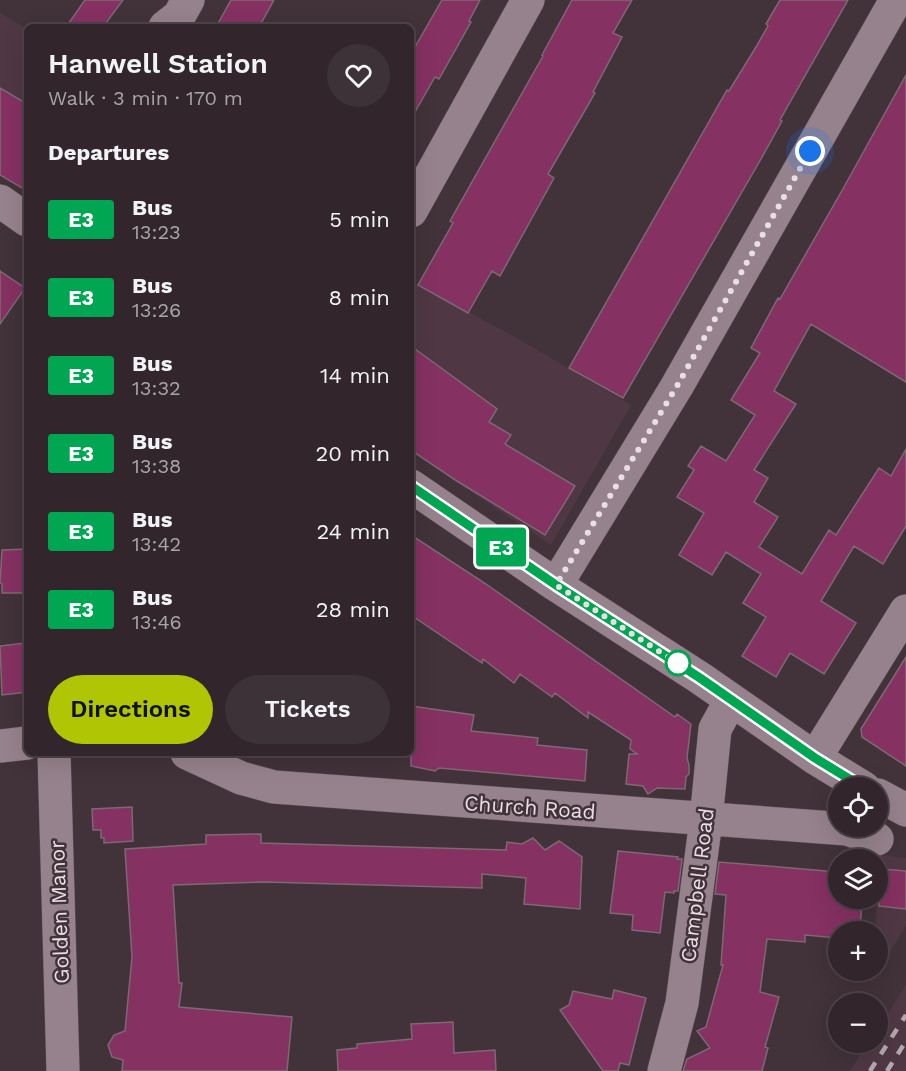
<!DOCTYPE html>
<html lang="en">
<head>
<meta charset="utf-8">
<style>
	:root { --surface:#32262c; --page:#3d3238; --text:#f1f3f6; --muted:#a8a5a9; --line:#4d4348; --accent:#b0c503 }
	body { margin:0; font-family:"Work Sans",sans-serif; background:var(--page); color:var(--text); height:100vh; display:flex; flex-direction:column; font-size:22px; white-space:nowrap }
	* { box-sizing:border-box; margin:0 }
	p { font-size:20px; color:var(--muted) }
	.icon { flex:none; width:33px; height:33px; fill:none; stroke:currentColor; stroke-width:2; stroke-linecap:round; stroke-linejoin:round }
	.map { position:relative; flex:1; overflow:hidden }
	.panel { position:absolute; left:24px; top:24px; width:390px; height:732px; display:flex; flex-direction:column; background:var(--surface); border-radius:9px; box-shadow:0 6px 24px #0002,0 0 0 2px var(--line) }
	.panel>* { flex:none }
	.badge { padding:0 12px; border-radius:4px; font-size:21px; line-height:39px }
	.buttons { position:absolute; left:828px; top:777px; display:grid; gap:12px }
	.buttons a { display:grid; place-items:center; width:60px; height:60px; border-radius:50%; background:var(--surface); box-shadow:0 6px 24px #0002,0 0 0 2px var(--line); font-size:30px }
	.you { position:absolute; width:30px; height:30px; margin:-15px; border:4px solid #fff; border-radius:50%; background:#1a73e8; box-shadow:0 0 0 9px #1a73e833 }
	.map>.badge { position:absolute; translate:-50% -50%; box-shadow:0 0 0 3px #fff }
	h2 { padding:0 24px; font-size:22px; line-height:54px }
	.round { display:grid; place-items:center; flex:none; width:63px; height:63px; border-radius:32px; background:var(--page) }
	.headline { display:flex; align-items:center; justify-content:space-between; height:102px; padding:0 24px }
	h1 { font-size:28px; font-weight:600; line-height:45px }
	.cta { display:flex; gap:12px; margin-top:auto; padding:12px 24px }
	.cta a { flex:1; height:69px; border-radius:36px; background:var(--accent); color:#111; font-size:24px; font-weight:600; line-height:69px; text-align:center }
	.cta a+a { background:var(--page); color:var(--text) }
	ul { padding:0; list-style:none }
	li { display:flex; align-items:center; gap:18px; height:78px; padding:0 24px }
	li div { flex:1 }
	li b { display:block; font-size:22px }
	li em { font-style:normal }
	li .badge { min-width:66px; font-weight:700; text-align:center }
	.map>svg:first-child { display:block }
	.built { fill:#4f3844 }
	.building { fill:#853162; stroke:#7c6972; stroke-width:1.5 }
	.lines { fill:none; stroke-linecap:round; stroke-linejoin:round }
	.minor-casing { stroke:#5f5057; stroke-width:34 }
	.minor { stroke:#96828c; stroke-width:33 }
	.rail { stroke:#b5a8ae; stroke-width:4.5; stroke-dasharray:10 10; stroke-linecap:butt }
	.line-casing { stroke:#fff; stroke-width:14 }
	.line { stroke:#00a651; stroke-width:9 }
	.walk { stroke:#e9dee3; stroke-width:6; stroke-dasharray:0 10.8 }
	.stop-dot { fill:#fff; stroke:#00a651; stroke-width:3 }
	.labels { text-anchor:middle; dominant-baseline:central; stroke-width:5; stroke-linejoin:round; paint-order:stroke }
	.street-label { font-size:21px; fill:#e9dee3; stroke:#42323a }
</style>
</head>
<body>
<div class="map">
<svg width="906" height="1071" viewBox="0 0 906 1071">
	<rect width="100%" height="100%" fill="#42323a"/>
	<!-- built -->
	<path class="built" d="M0 13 27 29V184L0 170Z
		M411 281 515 337 631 405 551 545 411 452Z
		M881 855 906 858V926L871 982 872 971 878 970V932L875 931Z
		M906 985V1071H850L868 1043 878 1042V1029Z"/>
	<!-- building -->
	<path class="building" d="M85 0H123L103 27H66Z
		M231 0H274L259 27H216Z
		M442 0H480L469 21 471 22 439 79 435 77 411 119V54Z
		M572 0H632L613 33 622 37 593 92 595 93 548 174 554 178 500 276 492 271 468 313 418 285 453 223 450 221 543 56 542 55Z
		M780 0H848L780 120 782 121 761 159 623 398 569 368 727 90 729 91 756 47 768 26 766 24Z
		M906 75V382L811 324 774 391 796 404 754 470 768 478 754 502 778 517 759 547 802 574 829 530 836 535 879 468 891 476 906 449V526L883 564 854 546 821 601 856 623 824 674 790 653 776 677 742 656 766 617 743 603 761 574 726 552 712 575 679 555 704 513 677 497 694 470 688 466 701 446 726 461 755 415 731 400 760 353 751 348 778 298 780 299 844 187Z
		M0 88 27 104V191L0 175Z
		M0 271 25 288 0 324Z
		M411 346 497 409 489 422 511 435 505 444 575 486 545 535 457 481 411 450Z
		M411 535 486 584 675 717 677 714 691 724 687 758 689 765V774L686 777 685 789 657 788 648 794 643 786 626 784 629 754H637L630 749 631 740 588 712V718L555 693 552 697 520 674 514 683 483 659 482 663 411 615Z
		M27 549V593H2V584L0 583 2 550Z
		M25 643 27 692 2 695 0 646Z
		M906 657V766L862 737 861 729Z
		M411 706 474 715 471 731 538 738 537 745 587 750 585 781 439 768 435 771 411 766Z
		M132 807 133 841 104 843V838H101V830H93L92 809Z
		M261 834V843L506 850 507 842 522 844 533 838 545 850 559 841 582 857 580 909 524 904 526 878 482 874V888L265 882 173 885 179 983H182L179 1007 292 1017 287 1071H122L123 1060 112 1057 108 1045 114 1035 125 1031 132 957 125 849 206 844V835Z
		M618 851 678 857 677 859H682L678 891H674V893L665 892 660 933 632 930 633 915 610 913Z
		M719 862 838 872V898H862L860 932H838V938L805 935V942L767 939 760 992 779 997 765 1047 768 1048 762 1071H683L687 1059 710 1048 697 1031 706 1027 723 965H721L726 895 715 894Z
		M882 869 906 871V909L879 906Z
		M614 990 646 998 629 1065 620 1063 618 1071H603L560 1010 569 1005 573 991 612 999Z
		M453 1022 454 1053 495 1050 496 1071H338L337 1050 357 1048V1044L412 1039 411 1024Z"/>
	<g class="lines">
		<defs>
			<path id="minor" d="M165 27 179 16 188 0
				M0 201 27 220
				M411 211 528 0
				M411 486 556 585 700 678 815 758 864 788
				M556 585 677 386 896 0
				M0 746 27 743
				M54 753 63 1071
				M187 753 241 778 274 787 847 829 877 839
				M815 758 906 611
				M878 795 906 810
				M664 1071 682 1003 706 820 715 729 731 700"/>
		</defs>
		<!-- minor casing -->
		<use href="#minor" class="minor-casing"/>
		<!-- minor -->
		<use href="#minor" class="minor"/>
		<!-- rail -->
		<path class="rail" d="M870 1071 906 1015
			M887 1071 906 1041"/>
	</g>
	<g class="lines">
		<defs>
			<path id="line" d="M411 486 556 585 700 678 815 758 864 788"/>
		</defs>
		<!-- line casing -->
		<use href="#line" class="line-casing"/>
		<!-- line -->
		<use href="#line" class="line"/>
		<!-- walk -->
		<path class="walk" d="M678 663 682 666 556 585 677 386 810 151"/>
	</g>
	<!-- markers -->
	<circle class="stop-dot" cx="678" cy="663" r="12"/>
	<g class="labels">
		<!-- street labels -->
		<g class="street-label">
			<text transform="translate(530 807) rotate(4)">Church Road</text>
			<text transform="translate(697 885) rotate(-83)">Campbell Road</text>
			<text transform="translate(59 912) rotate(-92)">Golden Manor</text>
		</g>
	</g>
</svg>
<div class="buttons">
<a><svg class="icon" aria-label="locate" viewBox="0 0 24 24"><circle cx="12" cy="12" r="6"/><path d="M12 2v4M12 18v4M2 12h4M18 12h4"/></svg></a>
<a><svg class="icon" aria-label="layers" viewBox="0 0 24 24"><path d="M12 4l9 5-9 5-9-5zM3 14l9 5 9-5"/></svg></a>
<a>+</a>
<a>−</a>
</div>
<div class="you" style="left:810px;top:151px"></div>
<b class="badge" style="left:501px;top:547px;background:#00a651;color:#fff">E3</b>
<section class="panel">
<div class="headline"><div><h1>Hanwell Station</h1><p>Walk · 3 min · 170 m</p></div><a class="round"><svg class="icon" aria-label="heart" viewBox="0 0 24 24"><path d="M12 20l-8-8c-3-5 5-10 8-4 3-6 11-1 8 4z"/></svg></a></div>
<h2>Departures</h2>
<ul>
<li><span class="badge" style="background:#00a651;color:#fff">E3</span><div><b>Bus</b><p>13:23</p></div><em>5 min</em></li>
<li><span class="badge" style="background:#00a651;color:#fff">E3</span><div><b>Bus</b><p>13:26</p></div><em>8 min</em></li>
<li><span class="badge" style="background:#00a651;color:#fff">E3</span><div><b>Bus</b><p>13:32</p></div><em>14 min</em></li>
<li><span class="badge" style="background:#00a651;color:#fff">E3</span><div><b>Bus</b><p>13:38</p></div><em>20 min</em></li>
<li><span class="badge" style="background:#00a651;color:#fff">E3</span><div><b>Bus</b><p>13:42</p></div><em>24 min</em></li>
<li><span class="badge" style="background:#00a651;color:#fff">E3</span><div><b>Bus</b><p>13:46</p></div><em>28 min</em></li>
</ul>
<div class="cta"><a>Directions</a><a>Tickets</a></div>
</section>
</div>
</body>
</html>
